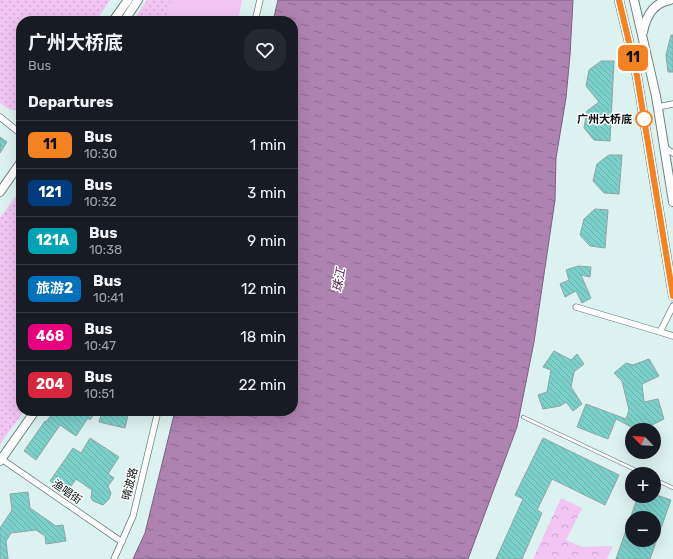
<!DOCTYPE html>
<html lang="en">
<head>
<meta charset="utf-8">
<style>
	:root { --surface:#171b24; --page:#242831; --text:#f1f3f6; --muted:#9ea1a6; --line:#363941 }
	body { margin:0; font-family:Rubik,"Noto Sans SC",sans-serif; background:var(--page); color:var(--text); height:100vh; display:flex; flex-direction:column; font-size:15px; white-space:nowrap }
	* { box-sizing:border-box; margin:0 }
	p { font-size:13px; color:var(--muted) }
	.icon { flex:none; width:22px; height:22px; fill:none; stroke:currentColor; stroke-width:2; stroke-linecap:round; stroke-linejoin:round }
	.map { position:relative; flex:1; overflow:hidden }
	.drawer { position:absolute; left:16px; top:16px; width:282px; height:400px; display:flex; flex-direction:column; background:var(--surface); border-radius:16px; box-shadow:0 4px 16px #0002 }
	.drawer>* { flex:none }
	.badge { padding:0 8px; border-radius:6px; font-size:14px; line-height:26px }
	.needle { width:26px; rotate:295deg }
	.buttons { position:absolute; left:625px; top:423px; display:grid; gap:8px }
	.buttons a { display:grid; place-items:center; width:36px; height:36px; border-radius:50%; background:var(--surface); box-shadow:0 4px 16px #0002; font-size:20px }
	.map>.badge { position:absolute; translate:-50% -50%; box-shadow:0 0 0 2px #fff }
	h2 { padding:0 12px; font-size:15px; line-height:36px }
	.round { display:grid; place-items:center; flex:none; width:42px; height:42px; border-radius:16px; background:var(--page) }
	.summary { display:flex; align-items:center; justify-content:space-between; height:68px; padding:0 12px }
	h1 { font-size:19px; font-weight:700; line-height:30px }
	ul { padding:0; list-style:none }
	li { display:flex; align-items:center; gap:12px; height:48px; padding:0 12px; border-top:1px solid var(--line) }
	li div { flex:1 }
	li b { display:block; font-size:15px }
	li em { font-style:normal }
	li .badge { min-width:44px; font-weight:700; text-align:center }
	.map>svg:first-child { display:block }
	.grass { fill:url(#grass-dots) }
	.forest { fill:url(#forest-crowns) }
	.garden { fill:#f1c4f1 }
	.water { fill:url(#water-ripples); stroke:#7d6080 }
	.building { fill:url(#building-back-hatch); stroke:#90a5a3; fill-rule:evenodd }
	.lines { fill:none; stroke-linecap:round; stroke-linejoin:round }
	.lane-casing { stroke:#6d817f; stroke-width:4 }
	.street-casing { stroke:#6d817f; stroke-width:7 }
	.secondary-casing { stroke:#6d817f; stroke-width:10 }
	.lane { stroke:#fff; stroke-width:2.5 }
	.street { stroke:#fff; stroke-width:5.5 }
	.secondary { stroke:#fff; stroke-width:8 }
	.line-casing { stroke:#fff; stroke-width:9 }
	.line { stroke:#f58220; stroke-width:6 }
	.stop-dot { fill:#fff; stroke:#f58220; stroke-width:2 }
	.labels { text-anchor:middle; dominant-baseline:central; stroke-width:3; stroke-linejoin:round; paint-order:stroke }
	.stop-label { font-size:11px; font-weight:bold; fill:#08100f; stroke:#fff; text-anchor:end }
	.street-label { font-size:11px; fill:#08100f; stroke:#fff }
	.water-label { font-size:12px; font-style:italic; fill:#511a53; stroke:#fff }
</style>
</head>
<body>
<div class="map">
<svg width="673" height="559" viewBox="0 0 673 559">
	<defs>
		<pattern id="grass-dots" width="8" height="8" patternUnits="userSpaceOnUse"><rect width="8" height="8" fill="#f1c4f1"/><path d="M2 2h.1M6 6h.1" fill="none" stroke="#cda7cd" stroke-width="1.8" stroke-linecap="round"/></pattern>
		<pattern id="forest-crowns" width="20" height="18" patternUnits="userSpaceOnUse"><rect width="20" height="18" fill="#f1c4f1"/><path d="M2 6a3 3 0 1 1 6 0M12 15a3 3 0 1 1 6 0" fill="none" stroke="#cda7cd"/></pattern>
		<pattern id="water-ripples" width="26" height="14" patternUnits="userSpaceOnUse"><rect width="26" height="14" fill="#af83b0"/><path d="M2 4q2-2 4 0t4 0M15 11q2-2 4 0t4 0" fill="none" stroke="#8c6a8e"/></pattern>
		<pattern id="building-back-hatch" width="6" height="6" patternUnits="userSpaceOnUse"><rect width="6" height="6" fill="#7bd0ca"/><path d="M-1 5l2 2M0 0l6 6M5-1l2 2" fill="none" stroke="#69b2ac"/></pattern>
	</defs>
	<rect width="100%" height="100%" fill="#dcf2f0"/>
	<!-- grass -->
	<path class="grass" d="M0 0H110L96 21H21V110H10L0 103Z
		M147 0H171L166 21H133Z
		M21 189V411H24L0 444V218Z"/>
	<!-- forest -->
	<path class="forest" d="M561 498 582 508 566 540 582 547 613 546 607 559H533Z"/>
	<!-- garden -->
	<path class="garden" d="M171 0H242L238 21H166Z"/>
	<!-- water -->
	<path class="water" d="M278 0H573L570 55 566 98 556 158 555 200 534 342 517 427 468 559H133L145 533 175 411H293V21H273Z"/>
	<!-- building -->
	<path class="building" d="M671 35H673V72H668L666 55Z
		M601 61H614L610 141 594 140 584 128 587 111 599 102 586 86 589 70Z
		M0 137 7 142 0 153Z
		M609 155H622L619 194 604 193 593 181 597 164Z
		M595 209 608 210 605 248 590 246 580 235 584 219Z
		M578 266 591 267 590 277 581 275 591 298 582 303 576 291 565 297 560 284 569 280 566 270Z
		M554 351 571 360 577 354 584 364 574 372 571 387 582 404 573 411 566 402 560 406 543 409 538 395 547 392 551 370 543 367Z
		M649 359 659 376 642 384 644 402 658 399 664 419 642 430H637L616 419 608 439 577 427 586 404 626 419 629 410 622 381 614 373 626 363 633 365Z
		M54 411H96L90 420 88 418 76 436 60 425 36 460 24 451 45 421 46 422Z
		M102 411H129L125 428 99 422Z
		M90 438 119 457 108 474 114 478 108 486 111 493 109 499 103 505 93 501 91 498 92 490 76 479 67 492 50 481 73 448 81 453Z
		M543 438 619 475 605 505 552 479 537 510 542 513 522 559H496L523 499 515 495Z
		M28 492 30 508 56 526 63 525 66 541 46 544 45 536 36 530 11 533 6 541 8 559H0V528L12 510 10 494Z
		M654 494 671 500 650 559H616L638 496H654ZM632 518H654V540H632Z"/>
	<g class="lines">
		<defs>
			<path id="lane" d="M523 417 644 474
				M654 479 673 488"/>
			<path id="street" d="M255 21 260 0
				M658 107 673 104
				M0 117 21 134
				M665 148 673 153
				M576 307 660 332 673 306
				M660 332 673 336
				M0 458 122 542
				M114 559 133 516 158 411"/>
			<path id="secondary" d="M619 0 637 76 673 296
				M634 0 656 96 673 202
				M113 21 128 0
				M124 21 138 0
				M643 32C646 16 653 3 670 0
				M0 192 21 162
				M0 461 35 411"/>
		</defs>
		<!-- lane casing -->
		<use href="#lane" class="lane-casing"/>
		<!-- street casing -->
		<use href="#street" class="street-casing"/>
		<!-- secondary casing -->
		<use href="#secondary" class="secondary-casing"/>
		<!-- lane -->
		<use href="#lane" class="lane"/>
		<!-- street -->
		<use href="#street" class="street"/>
		<!-- secondary -->
		<use href="#secondary" class="secondary"/>
	</g>
	<g class="lines">
		<defs>
			<path id="line" d="M619 0 637 76 673 296"/>
		</defs>
		<!-- line casing -->
		<use href="#line" class="line-casing"/>
		<!-- line -->
		<use href="#line" class="line"/>
	</g>
	<!-- markers -->
	<circle class="stop-dot" cx="644" cy="119" r="8"/>
	<g class="labels">
		<!-- stop labels -->
		<g class="stop-label">
			<text x="632" y="119">广州大桥底</text>
		</g>
		<!-- street labels -->
		<g class="street-label">
			<text transform="translate(130 484) rotate(-76)">晴波路</text>
			<text transform="translate(67 492) rotate(35)">渔唱街</text>
		</g>
		<!-- water labels -->
		<g class="water-label">
			<text transform="translate(339 280) rotate(-81)">珠江</text>
		</g>
	</g>
</svg>
<div class="buttons">
<a><svg class="needle" viewBox="-14 -14 28 28"><path d="M0-13l5 13h-10z" fill="#e53935"/><path d="M0 13l5-13h-10z" fill="#9ea1a6"/></svg></a>
<a>+</a>
<a>−</a>
</div>
<b class="badge" style="left:633px;top:58px;background:#f58220;color:#111">11</b>
<section class="drawer">
<div class="summary"><div><h1>广州大桥底</h1><p>Bus</p></div><a class="round"><svg class="icon" aria-label="heart" viewBox="0 0 24 24"><path d="M12 20l-8-8c-3-5 5-10 8-4 3-6 11-1 8 4z"/></svg></a></div>
<h2>Departures</h2>
<ul>
<li><span class="badge" style="background:#f58220;color:#111">11</span><div><b>Bus</b><p>10:30</p></div><em>1 min</em></li>
<li><span class="badge" style="background:#003b80;color:#fff">121</span><div><b>Bus</b><p>10:32</p></div><em>3 min</em></li>
<li><span class="badge" style="background:#00a3b4;color:#fff">121A</span><div><b>Bus</b><p>10:38</p></div><em>9 min</em></li>
<li><span class="badge" style="background:#0072bc;color:#fff">旅游2</span><div><b>Bus</b><p>10:41</p></div><em>12 min</em></li>
<li><span class="badge" style="background:#e6007e;color:#fff">468</span><div><b>Bus</b><p>10:47</p></div><em>18 min</em></li>
<li><span class="badge" style="background:#d7263d;color:#fff">204</span><div><b>Bus</b><p>10:51</p></div><em>22 min</em></li>
</ul>
</section>
</div>
</body>
</html>
